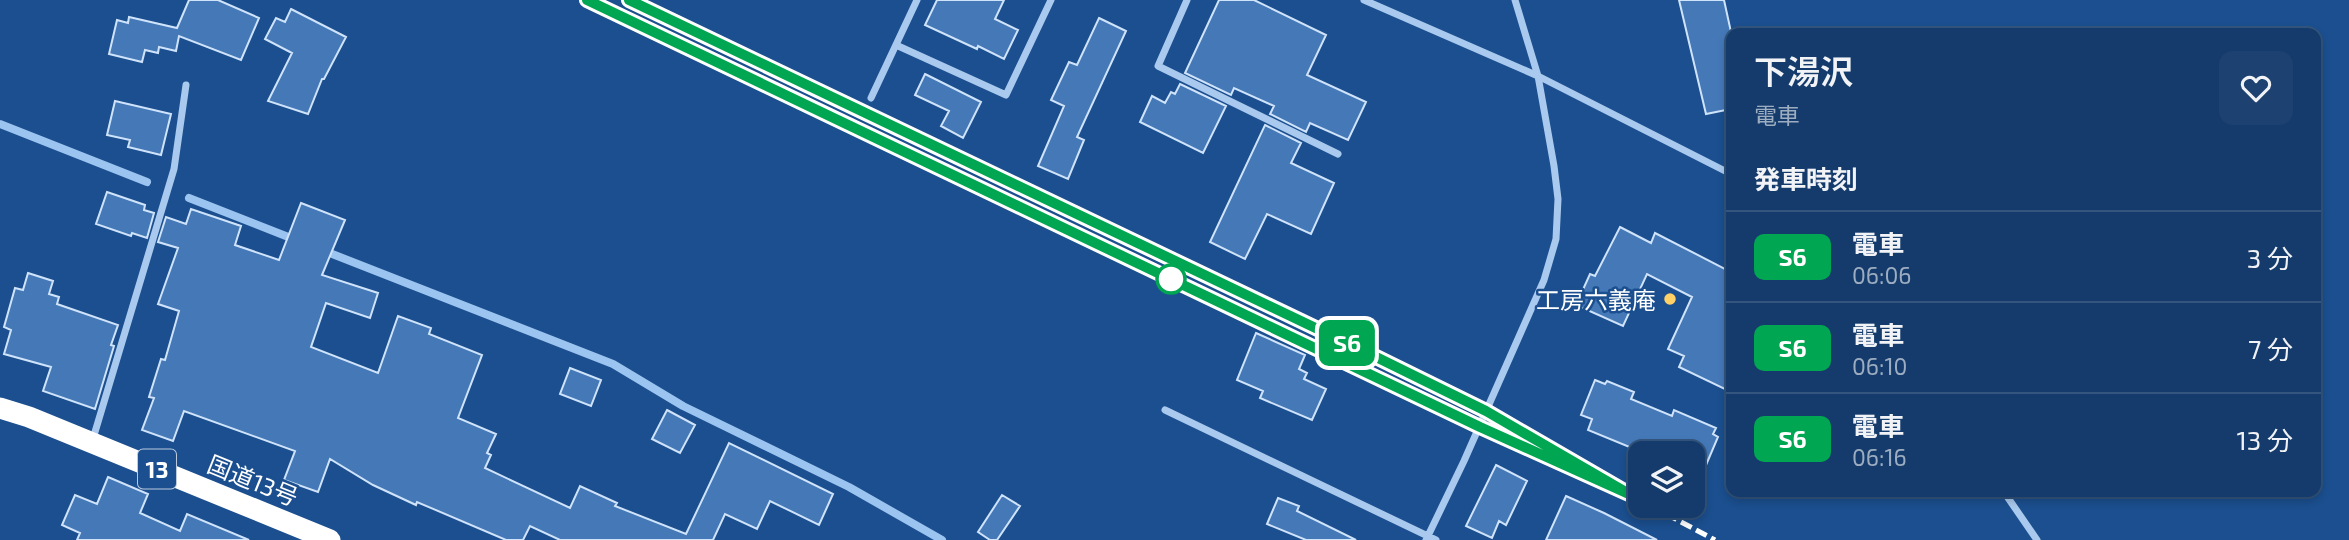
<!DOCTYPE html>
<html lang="ja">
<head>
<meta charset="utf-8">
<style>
	:root { --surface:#143b6b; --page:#1d4271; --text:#f1f3f6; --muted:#9dadc1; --line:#33557e }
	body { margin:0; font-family:"Exo 2","Noto Sans JP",sans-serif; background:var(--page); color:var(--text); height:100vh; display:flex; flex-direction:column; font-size:26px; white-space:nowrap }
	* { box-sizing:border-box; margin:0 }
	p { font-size:23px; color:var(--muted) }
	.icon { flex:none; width:38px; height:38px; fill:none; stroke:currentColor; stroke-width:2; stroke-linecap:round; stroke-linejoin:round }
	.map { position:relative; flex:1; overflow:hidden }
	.panel { position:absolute; left:1726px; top:28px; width:595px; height:469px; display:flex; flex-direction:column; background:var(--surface); border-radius:14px; box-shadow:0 4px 10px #0003,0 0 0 2px var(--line) }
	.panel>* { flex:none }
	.badge { padding:0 14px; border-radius:10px; font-size:24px; line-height:46px }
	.tools { position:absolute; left:1628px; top:441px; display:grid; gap:14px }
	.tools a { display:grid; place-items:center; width:77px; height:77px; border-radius:14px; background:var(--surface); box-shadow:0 4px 10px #0003,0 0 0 2px var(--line); font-size:35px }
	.map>.badge { position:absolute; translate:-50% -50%; box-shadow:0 0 0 4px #fff }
	h2 { padding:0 28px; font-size:26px; line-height:63px }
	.round { display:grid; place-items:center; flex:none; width:74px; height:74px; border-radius:14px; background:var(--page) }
	.overview { display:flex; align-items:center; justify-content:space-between; height:119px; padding:0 28px }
	h1 { font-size:33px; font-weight:600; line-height:52px }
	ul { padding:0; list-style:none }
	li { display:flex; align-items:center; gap:21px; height:91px; padding:0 28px; border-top:2px solid var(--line) }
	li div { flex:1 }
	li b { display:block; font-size:26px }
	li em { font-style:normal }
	li .badge { min-width:77px; font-weight:700; text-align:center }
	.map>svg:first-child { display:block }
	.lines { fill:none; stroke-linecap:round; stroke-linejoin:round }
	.stream { stroke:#9cc4f0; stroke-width:8 }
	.building { fill:#4478b7; stroke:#cfe3fa; stroke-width:2 }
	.street { stroke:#a9c9ee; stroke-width:7 }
	.highway { stroke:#fff; stroke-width:21 }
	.rail { stroke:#fff; stroke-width:5; stroke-dasharray:12 5; stroke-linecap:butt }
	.line-casing { stroke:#fff; stroke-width:16 }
	.line { stroke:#00a651; stroke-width:10 }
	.stop-dot { fill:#fff; stroke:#00a651; stroke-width:3.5 }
	.poi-dot { fill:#ffd166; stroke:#1b4f8f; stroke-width:2.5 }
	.labels { text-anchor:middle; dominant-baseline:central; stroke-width:5; stroke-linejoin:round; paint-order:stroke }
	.shield { fill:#1b4f8f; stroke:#bbcadd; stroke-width:2 }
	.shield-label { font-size:23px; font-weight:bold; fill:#fff }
	.poi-label { font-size:24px; fill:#fff; stroke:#1b4f8f; text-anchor:end }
	.street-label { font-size:24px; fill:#fff; stroke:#1b4f8f }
</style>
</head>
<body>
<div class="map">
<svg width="2349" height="540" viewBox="0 0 2349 540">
	<rect width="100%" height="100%" fill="#1b4f8f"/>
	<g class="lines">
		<!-- stream -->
		<path class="stream" d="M0 124 147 182
			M189 198 296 240
			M322 250 613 364 683 406 849 487 942 540"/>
	</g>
	<!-- building -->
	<path class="building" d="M189 0H218L259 18 241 60 179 36 176 51 159 47 158 53 145 50 142 62 109 54 117 20 128 23 129 17 177 28Z
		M937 0H1004L995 19 1018 30 1004 59 978 46 977 49 925 25Z
		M1219 0H1254L1326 35 1307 75 1366 102 1348 140 1310 123 1306 132 1270 114 1274 106 1234 88 1231 95 1185 73Z
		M1679 0H1724L1731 32V109L1706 114Z
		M291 9 346 37 324 79H322L308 114 268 101 292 53 265 39 276 18 285 22Z
		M1099 18 1126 31 1077 137 1084 140 1068 179 1038 166 1064 106 1051 100 1069 62 1077 65Z
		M925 74 981 102 963 138 941 126 949 111 915 95Z
		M1180 84 1226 106 1203 153 1140 122 1152 96 1165 103 1171 92 1175 94Z
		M115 101 171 114 161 155 128 147 130 140 107 135Z
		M1265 125 1301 143 1291 163 1334 183 1311 234 1267 214 1245 259 1210 242Z
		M107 192 145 205 144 210 154 213 147 238 132 233 131 236 96 224Z
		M301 203 345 220 322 275 378 293 370 318 326 303 311 347 378 373 398 316 431 328 429 334 482 355 458 418 496 434 487 453 491 455 485 468 570 508 580 486 617 503 615 506 686 534 729 443 833 494 819 525 770 501 757 529 725 514 713 540H560L530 526 523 540H506L417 502 416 505 373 485 330 459 318 492 284 480 295 451 184 411 173 441 142 430 154 398 149 397 161 359 165 360 179 311 158 304 178 248 158 242 166 217 186 224 191 209 241 226 235 245 279 260Z
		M1620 227 1651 243 1655 233 1731 272V392L1679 367 1684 356 1668 349 1692 297 1647 274 1623 326 1576 305 1590 274 1595 276Z
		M28 273 53 281 49 294 59 297 57 304 118 325 111 345 114 346 95 409 43 391 51 367 4 354 11 330 4 327 15 288 23 290Z
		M1256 333 1305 355 1299 369 1307 373 1304 379 1326 389 1312 420 1260 398 1263 391 1237 380Z
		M570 368 601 380 591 406 560 394Z
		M1595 380 1605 384 1607 381 1634 392 1631 399 1672 416 1674 410 1716 428 1713 434 1718 437 1692 498V453H1644L1588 430 1592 419 1581 415Z
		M667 410 695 425 680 453 652 439Z
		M1496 465 1527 481 1506 525 1499 521 1492 538 1466 526Z
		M108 477 148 494 140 513 180 531 187 514 249 540H77L80 533 62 525 75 495 97 504Z
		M1002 495 1020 506 997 540H990L978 532Z
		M1566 496 1604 513 1657 540H1546Z
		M1278 498 1299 506 1297 511 1356 540H1306L1267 524Z"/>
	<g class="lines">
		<!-- street -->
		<path class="street" d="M1187 0 1158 66 1338 154
			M1364 0 1538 76 1731 174
			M896 45 1006 95 1051 0
			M871 98 917 0
			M1165 410 1436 540
			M92 442 174 169 186 85
			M2004 492 2037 540
			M1426 540 1464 461 1544 280 1556 239 1558 199 1554 166 1538 76 1515 0"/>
		<!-- highway -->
		<path class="highway" d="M0 408 29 417 330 540"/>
		<!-- rail -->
		<path class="rail" d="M587 0 1480 427 1631 495
			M629 0 1347 342 1486 411 1555 451
			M1651 506 1715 540"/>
	</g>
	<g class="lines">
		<defs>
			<path id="line" d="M587 0 1480 427 1631 495 1486 411 1370 354 629 0"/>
		</defs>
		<!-- line casing -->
		<use href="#line" class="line-casing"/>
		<!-- line -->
		<use href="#line" class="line"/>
	</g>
	<!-- markers -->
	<circle class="stop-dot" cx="1171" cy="279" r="14"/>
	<circle class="poi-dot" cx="1670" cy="299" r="7"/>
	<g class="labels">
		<!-- shield labels -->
		<rect class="shield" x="138" y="449.5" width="38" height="39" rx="5"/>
		<g class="shield-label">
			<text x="157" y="469">13</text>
		</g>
		<!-- poi labels -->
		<g class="poi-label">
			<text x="1656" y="299">工房六義庵</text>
		</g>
		<!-- street labels -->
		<g class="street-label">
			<text transform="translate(253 480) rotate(22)">国道13号</text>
		</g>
	</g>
</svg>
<div class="tools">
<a><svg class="icon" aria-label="layers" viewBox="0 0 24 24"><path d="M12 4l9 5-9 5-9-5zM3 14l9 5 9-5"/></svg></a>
</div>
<b class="badge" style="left:1347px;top:343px;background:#00a651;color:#fff">S6</b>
<section class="panel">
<div class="overview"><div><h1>下湯沢</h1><p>電車</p></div><a class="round"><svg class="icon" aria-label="heart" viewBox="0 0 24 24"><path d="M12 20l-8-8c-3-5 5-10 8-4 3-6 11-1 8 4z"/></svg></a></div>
<h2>発車時刻</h2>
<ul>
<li><span class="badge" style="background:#00a651;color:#fff">S6</span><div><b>電車</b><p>06:06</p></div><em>3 分</em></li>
<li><span class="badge" style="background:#00a651;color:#fff">S6</span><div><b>電車</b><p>06:10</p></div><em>7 分</em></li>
<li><span class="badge" style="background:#00a651;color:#fff">S6</span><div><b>電車</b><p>06:16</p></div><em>13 分</em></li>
</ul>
</section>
</div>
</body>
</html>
